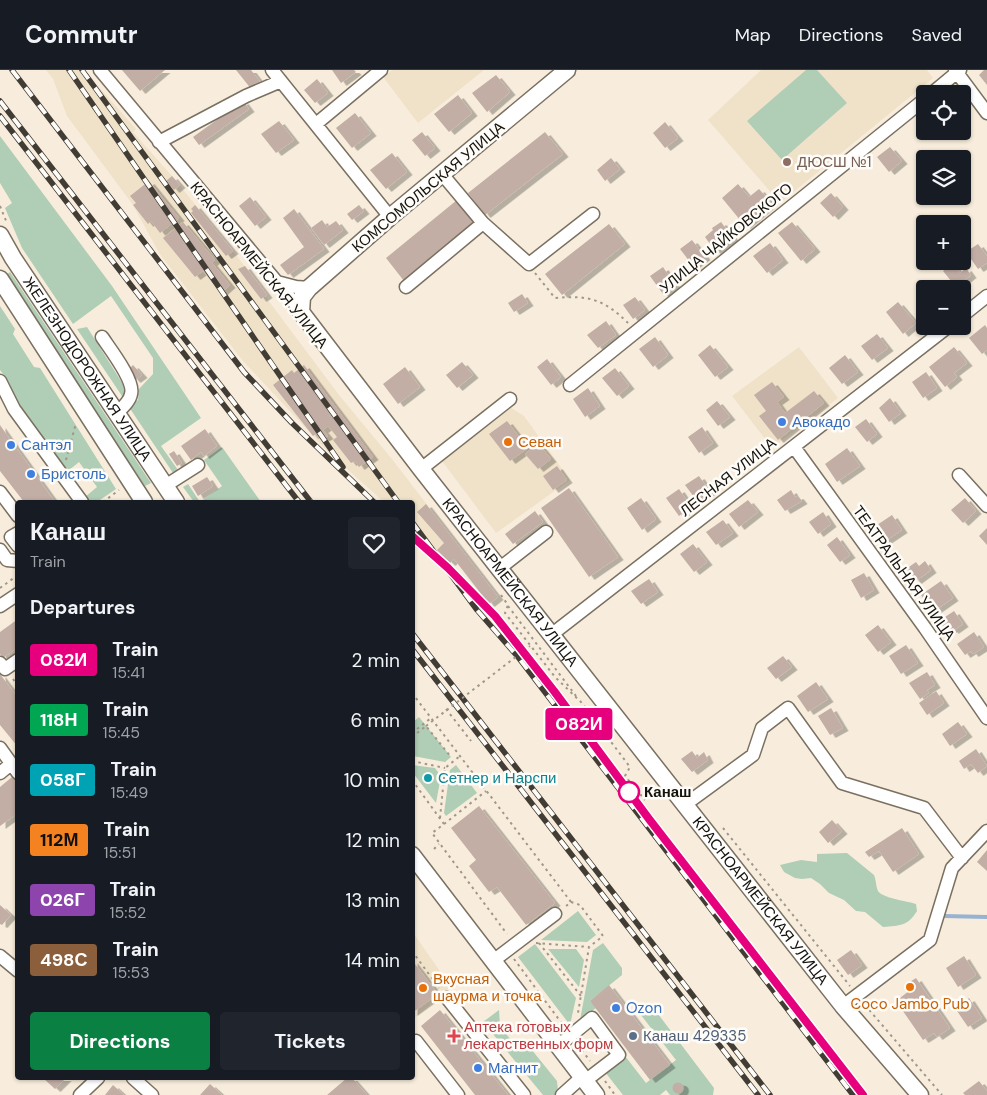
<!DOCTYPE html>
<html lang="en">
<head>
<meta charset="utf-8">
<style>
	:root { --surface:#171b24; --page:#20242c; --text:#f1f3f6; --muted:#9ea1a6; --line:#363941; --accent:#0b8043 }
	body { margin:0; font-family:"DM Sans",sans-serif; background:var(--page); color:var(--text); height:100vh; display:flex; flex-direction:column; font-size:19px; white-space:nowrap }
	* { box-sizing:border-box; margin:0 }
	p { font-size:16px; color:var(--muted) }
	.icon { flex:none; width:28px; height:28px; fill:none; stroke:currentColor; stroke-width:2; stroke-linecap:round; stroke-linejoin:round }
	.map { position:relative; flex:1; overflow:hidden }
	.panel { position:absolute; left:15px; top:430px; width:400px; height:580px; display:flex; flex-direction:column; background:var(--surface); border-radius:5px; box-shadow:0 1px 4px #0004 }
	.panel>* { flex:none }
	.badge { padding:0 10px; border-radius:4px; font-size:18px; line-height:32px }
	.fabs { position:absolute; left:916px; top:15px; display:grid; gap:10px }
	.fabs a { display:grid; place-items:center; width:55px; height:55px; border-radius:5px; background:var(--surface); box-shadow:0 1px 4px #0004; font-size:25px }
	.map>.badge { position:absolute; translate:-50% -50%; box-shadow:0 0 0 2px #fff }
	h2 { padding:0 15px; font-size:19px; line-height:45px }
	.round { display:grid; place-items:center; flex:none; width:52px; height:52px; border-radius:5px; background:var(--page) }
	.headline { display:flex; align-items:center; justify-content:space-between; height:85px; padding:0 15px }
	h1 { font-size:24px; font-weight:700; line-height:38px }
	.action { display:flex; gap:10px; margin-top:auto; padding:10px 15px }
	.action a { flex:1; height:58px; border-radius:5px; background:var(--accent); color:#fff; font-size:20px; font-weight:700; line-height:58px; text-align:center }
	.action a+a { background:var(--page); color:var(--text) }
	ul { padding:0; list-style:none }
	li { display:flex; align-items:center; gap:15px; height:60px; padding:0 15px }
	li div { flex:1 }
	li b { display:block; font-size:19px }
	li em { font-style:normal }
	li .badge { min-width:55px; font-weight:700; text-align:center }
	header { display:flex; align-items:center; gap:30px; box-sizing:border-box; height:70px; padding:0 25px; background:var(--surface); border-bottom:1px solid var(--line) }
	header strong { font-size:24px }
	nav { display:flex; gap:28px; margin-inline-start:auto; font-size:18px }
	.map>svg:first-child { display:block }
	.built { fill:#f0e2c9 }
	.green { fill:#b0cdb5 }
	.lines { fill:none; stroke-linecap:round; stroke-linejoin:round }
	.stream { stroke:#98b2d1; stroke-width:4 }
	.building { fill:#c2aea5; filter:url(#shadow) }
	.minor-casing { stroke:#797060; stroke-width:15 }
	.major-casing { stroke:#797060; stroke-width:19 }
	.path { stroke:#9f978b; stroke-width:2; stroke-dasharray:2.5 4; stroke-linecap:butt }
	.minor { stroke:#fff; stroke-width:12 }
	.major { stroke:#fff; stroke-width:16 }
	.rail-casing { stroke:#413c34; stroke-width:5.5 }
	.rail { stroke:#fefcf8; stroke-width:4; stroke-dasharray:11; stroke-linecap:butt }
	.path-bridge { stroke:#9f978b; stroke-width:2; stroke-dasharray:2.5 4; stroke-linecap:butt }
	.line-casing { stroke:#fff; stroke-width:11 }
	.line { stroke:#e6007e; stroke-width:8 }
	.education-dot { fill:#8d6e63; stroke:#fefcf8; stroke-width:2 }
	.shop-dot { fill:#3f7fe0; stroke:#fefcf8; stroke-width:2 }
	.food-dot { fill:#e8710a; stroke:#fefcf8; stroke-width:2 }
	.culture-dot { fill:#0f9aa8; stroke:#fefcf8; stroke-width:2 }
	.stop-dot { fill:#fff; stroke:#e6007e; stroke-width:2.5 }
	.health-dot { fill:#e0444e; stroke:#fefcf8; stroke-width:2 }
	.service-dot { fill:#5c6f8a; stroke:#fefcf8; stroke-width:2 }
	.labels { text-anchor:middle; dominant-baseline:central; stroke-width:5; stroke-linejoin:round; paint-order:stroke }
	.education-label { font-size:15px; fill:#785e54; stroke:#fefcf8; text-anchor:start }
	.street-label { font-size:15px; fill:#15120c; stroke:#fefcf8 }
	.shop-label { font-size:15px; fill:#366cbe; stroke:#fefcf8; text-anchor:start }
	.food-label { font-size:15px; fill:#c56008; stroke:#fefcf8; text-anchor:start }
	.culture-label { font-size:15px; fill:#0d838f; stroke:#fefcf8; text-anchor:start }
	.stop-label { font-size:15px; font-weight:bold; fill:#15120c; stroke:#fefcf8; text-anchor:start }
	.health-label { font-size:15px; fill:#be3a42; stroke:#fefcf8; text-anchor:start }
	.service-label { font-size:15px; fill:#4e5e75; stroke:#fefcf8; text-anchor:start }
</style>
</head>
<body>
<header>
<strong>Commutr</strong>
<nav><a>Map</a><a>Directions</a><a>Saved</a></nav>
</header>
<div class="map">
<svg width="987" height="1025" viewBox="0 0 987 1025">
	<defs>
		<filter id="shadow"><feDropShadow dx="5.5" dy="3" stdDeviation="0" flood-color="#0004"/></filter>
	</defs>
	<rect width="100%" height="100%" fill="#f8eddc"/>
	<!-- built -->
	<path class="built" d="M46 0H84L136 59 133 62 172 106 233 181 267 225 265 226 339 325 392 389 498 527 489 534 454 489 450 493 413 458 412 432H384L329 383 243 291 159 183 133 135 67 46 53 9Z
		M392 0H484L418 53 383 7Z
		M761 0H927L933 8 780 133 708 50Z
		M799 277 838 328 772 378 732 326Z
		M510 337 524 346 570 410 496 463 442 391Z
		M412 861 451 917 413 949H412Z"/>
	<!-- green -->
	<path class="green" d="M806 0H817L847 33 782 90 747 51Z
		M0 66 112 216 201 348 161 376 178 400 173 403 129 337 138 330 139 319 153 304V288L111 226 73 254 22 178 5 138 12 133 0 113Z
		M10 202 151 413 145 416 5 206Z
		M0 236 15 259 13 264 34 297 40 298 116 419 97 432H88L85 427 97 417 79 392 68 401 21 338 8 311 0 300Z
		M87 257 126 319 124 329 77 259Z
		M222 377 261 432H194L183 417 188 414 200 432 222 416 204 390Z
		M419 647 451 687 445 692 413 686V652Z
		M412 695 435 698 441 706 436 733 413 703Z
		M456 695 477 723 446 746 444 743 450 700Z
		M847 783 874 805C876 809 876 817 878 821 882 828 907 831 916 834L917 841C907 857 900 855 883 857L865 842 856 841 844 830 829 823 820 814 811 808 802 809 795 808 784 802 780 795 801 790 817 792V784Z
		M578 841 596 865 587 872 541 870Z
		M603 873 622 898V905L590 931 596 938 580 950 593 880Z
		M535 874 576 928 570 955 518 887Z
		M548 879H576L584 890 579 917Z
		M652 936 714 1018 713 1025H670L666 1020 660 1025H623L605 1002 625 986 646 1013 676 990 637 940Z
		M499 940 500 956 514 974H527L557 1011 558 1021 554 1025H543L483 952Z"/>
	<g class="lines">
		<!-- stream -->
		<path class="stream" d="M944 846 987 847"/>
	</g>
	<!-- building -->
	<path class="building" d="M122 0H165L140 21Z
		M236 0H251L261 13 252 20Z
		M332 0H354L356 2 341 13Z
		M984 0H987V15L979 5Z
		M496 5 510 22 487 42 472 23Z
		M317 9 328 23 315 33 304 20Z
		M458 25 472 43 449 62 434 44Z
		M243 31 249 39 199 75 193 67Z
		M355 43 371 63 352 78 336 58Z
		M279 51 294 70 276 83 261 64Z
		M665 52 678 68 665 78 653 63Z
		M422 62 435 78 425 86 412 70Z
		M545 62 563 84 485 145 468 123Z
		M890 77 902 91 889 102 877 87Z
		M392 83 407 102 386 119 370 100Z
		M611 88 620 99 605 111 597 100Z
		M172 106 180 115 174 120 166 111Z
		M149 111 179 148 160 163 151 151 148 154 133 135 136 133 130 126Z
		M738 114 749 127 759 119 772 133 745 156 722 128Z
		M831 123 843 137 833 147 820 133Z
		M250 127 266 147 255 156 239 136Z
		M457 130 476 153 404 211 386 188Z
		M195 135 233 181 226 186 191 143 193 141 191 139Z
		M359 135 364 141 352 150 347 144Z
		M294 139 324 179 288 205 280 195 304 177 283 148Z
		M322 150 327 157 336 151 343 160 324 175 311 158Z
		M183 152 215 190 212 193 230 215 221 223 203 201 195 207 163 168Z
		M721 152 733 168 715 181 705 167 713 160 712 158Z
		M792 152 815 179 801 191 778 163Z
		M609 154 625 174 562 225 545 204Z
		M692 170 705 187 693 196 680 179Z
		M770 173 783 190 767 203 753 186Z
		M978 174 987 186V193L978 199 966 182Z
		M953 194 960 203 966 198 971 205 956 217 943 201Z
		M245 196 267 225 261 229 238 199Z
		M663 197 675 215 663 224 650 206Z
		M522 224 528 233 514 242 508 233Z
		M635 227 645 240 633 249 623 235Z
		M898 232 916 253 903 264 886 242Z
		M606 251 616 265 598 278 587 265Z
		M985 255 987 258V280L982 284 969 268Z
		M877 264 888 278 872 290 861 276Z
		M655 267 668 285 653 297 639 279Z
		M710 275 728 297 715 307 698 285Z
		M954 277 967 293 954 303 957 307 945 317 929 297Z
		M845 285 858 302 842 314 829 298Z
		M547 289 561 307 551 315 537 297Z
		M462 292 473 305 457 318 446 305Z
		M133 295 142 305 135 310 127 301Z
		M304 295 373 387 359 397 355 391 351 393 333 370 337 367 328 356 323 360 328 366 321 370 316 364 313 366 273 315 292 300 294 303Z
		M405 297 420 317 398 334 383 314Z
		M615 298 629 316 617 326 602 308Z
		M926 302 937 318 923 328 912 312Z
		M772 312 784 327 777 332 785 343 814 321 824 333 778 370 759 346 766 341 754 325Z
		M588 318 600 336 585 347 573 329Z
		M890 328 901 343 889 352 879 338Z
		M717 331 730 347 718 356 706 340Z
		M866 349 877 364 867 372 855 357Z
		M507 351 528 378 510 391 489 364Z
		M0 355 7 365 55 432H24L0 401Z
		M702 357 713 373 699 383 688 367Z
		M205 359 217 376 204 386 201 382 191 390 181 376Z
		M538 373 551 389 538 399 525 384Z
		M847 378 860 396 837 412 825 394Z
		M174 381 182 393 177 396 169 384Z
		M557 396 567 410 553 420 543 406Z
		M699 406 710 422 697 431 685 415Z
		M207 407 213 416 198 426 192 416Z
		M569 418 618 487 589 507 541 438Z
		M679 419 691 437 679 446 666 428Z
		M791 420 795 427 798 426 802 431 785 441 777 430Z
		M641 428 656 449 642 460 627 438Z
		M965 428 976 441 963 453 951 440Z
		M748 430 758 442 739 457 729 444Z
		M426 434 498 527 489 534 454 489 450 493 437 480 444 473 417 442Z
		M535 441 543 452 513 474 505 464Z
		M823 442 831 454 818 464 809 452Z
		M892 445 902 460 884 472 874 457Z
		M723 450 733 463 716 475 706 462Z
		M987 458V475L979 466Z
		M837 467 850 485 840 492 827 475Z
		M693 474 707 492 694 502 680 484Z
		M925 491 931 500 916 511 906 499 916 492 919 496Z
		M864 503 874 520 861 528 851 510Z
		M649 509 658 522 641 534 631 521Z
		M941 511 953 528 933 542 921 525Z
		M954 541 963 554 953 561 952 559 947 562 939 551Z
		M18 549V577L3 588 0 584V562Z
		M878 555 891 572 878 582 865 565Z
		M974 562 984 577 973 584 971 581 965 585 957 574Z
		M906 575 918 593 901 604 889 586Z
		M783 586 792 597 776 609 767 598Z
		M927 602 935 615 927 620 929 623 920 629 909 613Z
		M0 604 18 628V677L0 655Z
		M816 612 828 629 808 642 797 626Z
		M936 621 944 633 927 645 919 633Z
		M831 638 843 658 830 665 818 646Z
		M958 652 967 664 950 676 942 664Z
		M976 679 987 696 978 703 971 694 964 699 959 691Z
		M692 681 697 688 704 682 708 690 692 702 681 689Z
		M12 707 18 713V743L0 756V717Z
		M479 736 555 833 526 855 497 817 489 822 469 796 476 790 451 758Z
		M832 750 842 761 828 773 819 762Z
		M902 758 919 784 893 802 879 781 869 787 865 782Z
		M987 780V801L977 792Z
		M0 835 11 845 2 855 0 854Z
		M851 880 862 895 848 905 837 890Z
		M964 886 976 905 958 917 946 898Z
		M412 890 438 924 412 943Z
		M916 908 950 958 937 967 934 963 923 970 896 931 909 921 905 915Z
		M609 915 670 995 650 1010 590 931Z
		M969 928 982 948 968 957 955 938Z
		M440 940 508 1025H475L421 956Z
		M43 1008H66L55 1019Z
		M347 1008H352L367 1025H327Z
		M979 1011 987 1021V1025H965L963 1023Z
		M672.5 1018a5.5 5.5 0 1 1 11 0a5.5 5.5 0 1 1-11 0Z
		M210 1014 222 1025H200Z
		M113 1015 124 1025H105Z"/>
	<g class="lines">
		<defs>
			<path id="minor" d="M100 0 301 241
				M272 0 390 147
				M955 0 987 43
				M931 24 960 0
				M316 54 381 0
				M159 72 246 26 281 11
				M442 104 483 153 529 194 593 144
				M277 212 296 217 309 218
				M406 217 483 153
				M962 246 987 226
				M102 267C110 279 135 311 131 324 130 331 122 338 117 343
				M0 311 14 339 82 432
				M570 315 925 29
				M794 377 925 558 987 648
				M421 399 510 329
				M959 405 987 436
				M165 416 198 395
				M0 422 18 446
				M18 463 11 467 18 476
				M0 480 7 490 18 491
				M500 498 546 462
				M0 536 18 524
				M551 565 949 256
				M0 593 5 599 18 590
				M0 678 18 703
				M0 703 11 694
				M686 734 753 685 762 658 788 638 842 713 924 738 962 788
				M0 886 18 901
				M493 891 555 844
				M447 928 524 1025
				M843 936 930 870 952 798 987 761
				M416 971 458 1025
				M558 976 592 948 619 985 585 1011
				M133 1008 152 1025
				M80 1025 98 1008
				M562 1025 582 1007"/>
			<g id="major">
				<path id="s1" d="M567 0 390 147 309 218 302 227 301 242 421 399 843 936 920 1025"/>
				<path id="s2" d="M0 165 13 188 176 432"/>
				<path d="M0 209 144 432"/>
				<path d="M412 785 596 1025"/>
			</g>
		</defs>
		<!-- minor casing -->
		<use href="#minor" class="minor-casing"/>
		<!-- major casing -->
		<use href="#major" class="major-casing"/>
		<!-- path -->
		<path class="path" d="M0 136 7 153
			M535 203 555 228C588 225 604 229 628 253
			M66 390 76 353
			M103 432 119 420
			M0 518 18 505
			M501 525 508 535 505 543 555 607 581 632 630 697 625 706 645 730
			M508 536 576 626
			M13 609 18 616
			M412 623 571 832 565 837
			M446 639 471 671
			M412 663 431 648
			M412 667 426 656 451 687
			M412 691 445 698
			M412 710 444 754 432 763 507 864
			M440 748 445 698 460 686
			M444 754 486 721
			M723 758 850 916
			M434 779 439 774
			M571 832 580 835 603 866 589 877 578 943
			M536 873 589 877
			M539 873 581 926
			M412 881 439 918
			M514 889 563 955
			M865 935 942 1025
			M578 975 590 991
			M605 1011 615 1025"/>
		<!-- minor -->
		<use href="#minor" class="minor"/>
		<!-- major -->
		<use href="#major" class="major"/>
		<defs>
			<path id="rail" d="M12 0 244 302 292 353 374 432
				M69 0 343 397
				M82 0 398 432
				M0 31 311 432
				M0 46 299 432
				M412 452 477 540 518 587 853 1025
				M467 517C518 569 560 629 603 687
				M412 563 770 1025
				M412 579 758 1025
				M832 984 863 1025"/>
		</defs>
		<!-- rail casing -->
		<use href="#rail" class="rail-casing"/>
		<!-- rail -->
		<use href="#rail" class="rail"/>
		<!-- path-bridge -->
		<path class="path-bridge" d="M426 656 530 576"/>
	</g>
	<g class="lines">
		<defs>
			<path id="line" d="M412 466 448 498 495 546 554 621 649 749 863 1025"/>
		</defs>
		<!-- line casing -->
		<use href="#line" class="line-casing"/>
		<!-- line -->
		<use href="#line" class="line"/>
	</g>
	<!-- markers -->
	<circle class="education-dot" cx="787" cy="92" r="5"/>
	<g class="shop-dot">
		<circle cx="782" cy="352" r="5"/>
		<circle cx="11" cy="375" r="5"/>
		<circle cx="31" cy="404" r="5"/>
		<circle cx="616" cy="938" r="5"/>
		<circle cx="478" cy="998" r="5"/>
	</g>
	<g class="food-dot">
		<circle cx="508" cy="372" r="5"/>
		<circle cx="910" cy="917" r="5"/>
		<circle cx="423" cy="918" r="5"/>
	</g>
	<circle class="culture-dot" cx="428" cy="708" r="5"/>
	<circle class="stop-dot" cx="629" cy="722" r="10"/>
	<path class="health-dot" d="M451.5 958.5h5v5h5v5h-5v5h-5v-5h-5v-5h5z"/>
	<circle class="service-dot" cx="633" cy="966" r="5"/>
	<g class="labels">
		<!-- education labels -->
		<g class="education-label">
			<text x="797" y="92">ДЮСШ №1</text>
		</g>
		<!-- street labels -->
		<g class="street-label">
			<text transform="translate(428 117) rotate(-40)">КОМСОМОЛЬСКАЯ УЛИЦА</text>
			<text transform="translate(726 168) rotate(-39)">УЛИЦА ЧАЙКОВСКОГО</text>
			<text transform="translate(259 195) rotate(51)">КРАСНОАРМЕЙСКАЯ УЛИЦА</text>
			<text stroke="none"><textPath href="#s2" startOffset="160">ЖЕЛЕЗНОДОРОЖНАЯ УЛИЦА</textPath></text>
			<text transform="translate(728 407) rotate(-38)">ЛЕСНАЯ УЛИЦА</text>
			<text transform="translate(904 503) rotate(54)">ТЕАТРАЛЬНАЯ УЛИЦА</text>
			<text stroke="none"><textPath href="#s1" startOffset="706">КРАСНОАРМЕЙСКАЯ УЛИЦА</textPath></text>
			<text stroke="none"><textPath href="#s1" startOffset="1111">КРАСНОАРМЕЙСКАЯ УЛИЦА</textPath></text>
		</g>
		<!-- shop labels -->
		<g class="shop-label">
			<text x="792" y="352">Авокадо</text>
			<text x="21" y="375">Сантэл</text>
			<text x="41" y="404">Бристоль</text>
			<text x="626" y="938">Ozon</text>
			<text x="488" y="998">Магнит</text>
		</g>
		<!-- food labels -->
		<g class="food-label">
			<text x="518" y="372">Севан</text>
			<text x="433" y="909">Вкусная<tspan x="433" dy="17">шаурма и точка</tspan></text>
			<text x="910" y="934" text-anchor="middle">Coco Jambo Pub</text>
		</g>
		<!-- culture labels -->
		<g class="culture-label">
			<text x="438" y="708">Сетнер и Нарспи</text>
		</g>
		<!-- stop labels -->
		<g class="stop-label">
			<text x="644" y="722">Канаш</text>
		</g>
		<!-- health labels -->
		<g class="health-label">
			<text x="464" y="957">Аптека готовых<tspan x="464" dy="17">лекарственных форм</tspan></text>
		</g>
		<!-- service labels -->
		<g class="service-label">
			<text x="643" y="966">Канаш 429335</text>
		</g>
	</g>
</svg>
<div class="fabs">
<a><svg class="icon" aria-label="locate" viewBox="0 0 24 24"><circle cx="12" cy="12" r="6"/><path d="M12 2v4M12 18v4M2 12h4M18 12h4"/></svg></a>
<a><svg class="icon" aria-label="layers" viewBox="0 0 24 24"><path d="M12 4l9 5-9 5-9-5zM3 14l9 5 9-5"/></svg></a>
<a>+</a>
<a>−</a>
</div>
<b class="badge" style="left:579px;top:654px;background:#e6007e;color:#fff">082И</b>
<section class="panel">
<div class="headline"><div><h1>Канаш</h1><p>Train</p></div><a class="round"><svg class="icon" aria-label="heart" viewBox="0 0 24 24"><path d="M12 20l-8-8c-3-5 5-10 8-4 3-6 11-1 8 4z"/></svg></a></div>
<h2>Departures</h2>
<ul>
<li><span class="badge" style="background:#e6007e;color:#fff">082И</span><div><b>Train</b><p>15:41</p></div><em>2 min</em></li>
<li><span class="badge" style="background:#00a651;color:#fff">118Н</span><div><b>Train</b><p>15:45</p></div><em>6 min</em></li>
<li><span class="badge" style="background:#00a3b4;color:#fff">058Г</span><div><b>Train</b><p>15:49</p></div><em>10 min</em></li>
<li><span class="badge" style="background:#f58220;color:#111">112М</span><div><b>Train</b><p>15:51</p></div><em>12 min</em></li>
<li><span class="badge" style="background:#8e44ad;color:#fff">026Г</span><div><b>Train</b><p>15:52</p></div><em>13 min</em></li>
<li><span class="badge" style="background:#8b5e3c;color:#fff">498С</span><div><b>Train</b><p>15:53</p></div><em>14 min</em></li>
</ul>
<div class="action"><a>Directions</a><a>Tickets</a></div>
</section>
</div>
</body>
</html>
